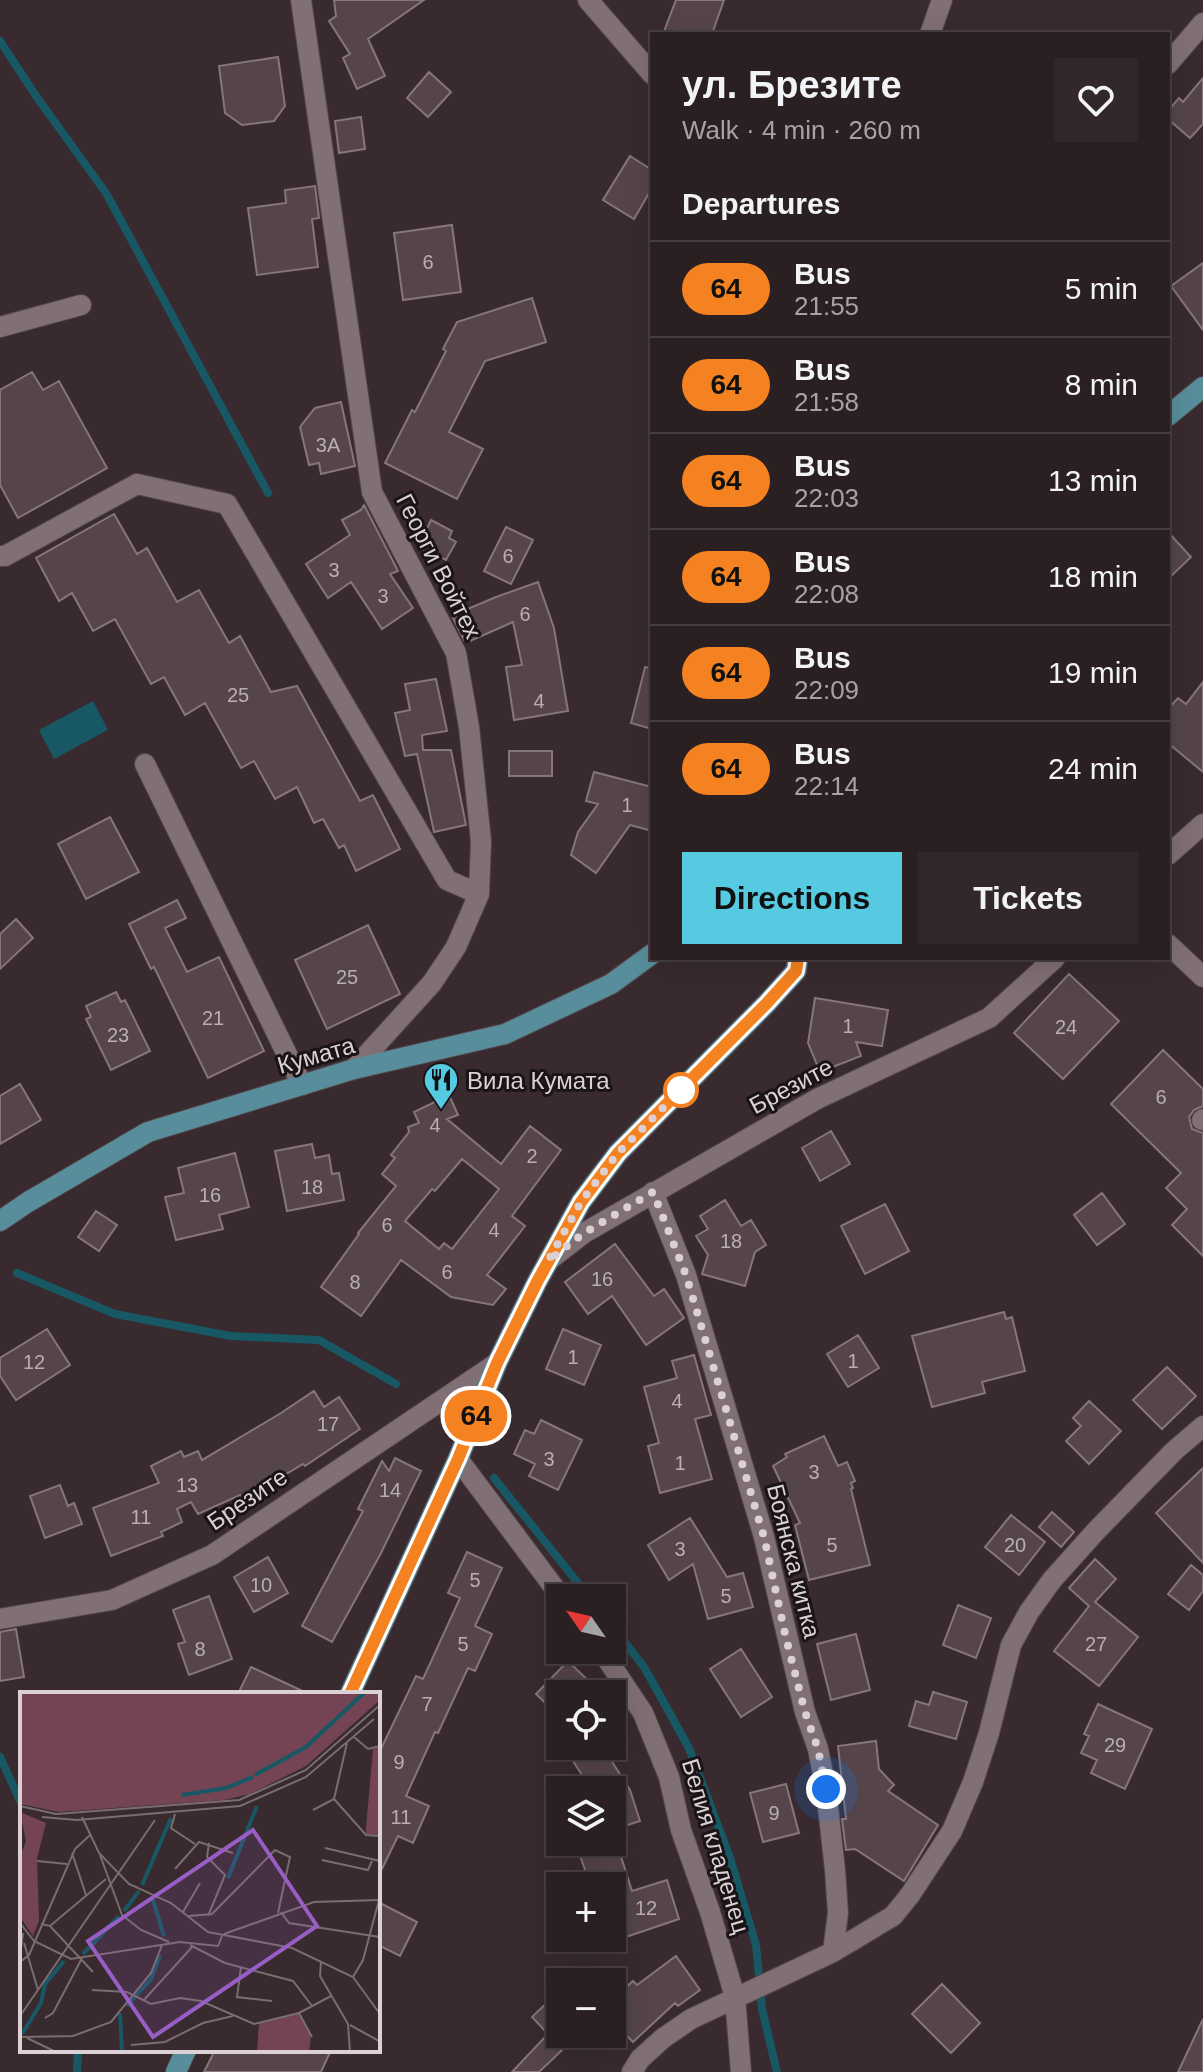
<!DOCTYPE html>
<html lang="en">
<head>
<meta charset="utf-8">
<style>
	:root { --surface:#2a2022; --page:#32282a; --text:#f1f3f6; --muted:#a5a3a5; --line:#463e40; --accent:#55cae0 }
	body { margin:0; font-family:Arial,sans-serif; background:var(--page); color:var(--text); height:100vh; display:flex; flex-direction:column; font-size:30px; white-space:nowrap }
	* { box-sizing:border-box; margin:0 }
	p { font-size:26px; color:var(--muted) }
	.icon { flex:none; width:44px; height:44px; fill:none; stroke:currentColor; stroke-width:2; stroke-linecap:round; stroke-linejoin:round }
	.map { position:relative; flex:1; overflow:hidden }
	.side { position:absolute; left:650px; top:32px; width:520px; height:928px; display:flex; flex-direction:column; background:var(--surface); border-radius:0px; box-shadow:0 8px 32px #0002,0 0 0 2px var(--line) }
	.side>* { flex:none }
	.badge { padding:0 16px; border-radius:26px; font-size:28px; line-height:52px }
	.needle { width:52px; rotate:304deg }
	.buttons { position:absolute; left:546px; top:1584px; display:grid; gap:16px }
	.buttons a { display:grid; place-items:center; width:80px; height:80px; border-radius:0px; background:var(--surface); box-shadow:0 8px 32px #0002,0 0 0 2px var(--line); font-size:40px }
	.you { position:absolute; width:40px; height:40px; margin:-20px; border:6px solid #fff; border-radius:50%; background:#1a73e8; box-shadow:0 0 0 12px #1a73e833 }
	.map>.badge { position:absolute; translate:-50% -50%; box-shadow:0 0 0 4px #fff }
	h2 { padding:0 32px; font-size:30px; line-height:72px }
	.round { display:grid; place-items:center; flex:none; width:84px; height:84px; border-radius:0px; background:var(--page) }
	.overview { display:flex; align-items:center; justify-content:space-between; height:136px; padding:0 32px }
	h1 { font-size:38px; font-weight:700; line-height:60px }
	.cta { display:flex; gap:16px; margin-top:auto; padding:16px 32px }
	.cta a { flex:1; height:92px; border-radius:0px; background:var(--accent); color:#111; font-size:32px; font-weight:700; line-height:92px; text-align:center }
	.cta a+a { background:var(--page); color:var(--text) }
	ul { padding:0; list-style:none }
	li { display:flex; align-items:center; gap:24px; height:96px; padding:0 32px; border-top:2px solid var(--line) }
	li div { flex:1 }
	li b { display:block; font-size:30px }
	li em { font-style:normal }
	li .badge { min-width:88px; font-weight:700; text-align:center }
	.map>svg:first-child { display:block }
	.water { fill:#175864 }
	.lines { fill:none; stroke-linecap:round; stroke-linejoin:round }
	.stream { stroke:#175864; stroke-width:8 }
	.building { fill:#55454a; stroke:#86757a; stroke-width:2; fill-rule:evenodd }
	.minor-casing { stroke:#54474c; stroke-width:22 }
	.major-casing { stroke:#54474c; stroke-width:22 }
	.minor { stroke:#806f74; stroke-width:20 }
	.major { stroke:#588e9c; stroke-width:20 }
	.line-casing { stroke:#fff; stroke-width:18 }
	.line { stroke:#f58220; stroke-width:12 }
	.walk { stroke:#dbd1d4; stroke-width:8; stroke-dasharray:0 14.4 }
	.stop-dot { fill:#fff; stroke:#f58220; stroke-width:4 }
	.labels { text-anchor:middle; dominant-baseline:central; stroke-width:6; stroke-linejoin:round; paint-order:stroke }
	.number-label { font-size:20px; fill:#baaeb2 }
	.street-label { font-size:24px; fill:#dbd1d4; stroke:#1b1417 }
	.poi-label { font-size:24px; fill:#dbd1d4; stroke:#1b1417; text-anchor:start }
	.inset-river { fill:none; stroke:#175864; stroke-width:4 }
	.inset-road { fill:none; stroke:#796d70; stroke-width:2 }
	.view { fill:#985ec5; fill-opacity:0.15; stroke:#985ec5; stroke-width:4 }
	.inset-edge { fill:none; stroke:#dbd1d4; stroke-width:4 }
</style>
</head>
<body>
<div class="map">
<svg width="1203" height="2072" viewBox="0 0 1203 2072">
	<rect width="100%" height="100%" fill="#382a2e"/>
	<!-- water -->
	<path class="water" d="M93 701 108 730 54 759 39 730Z"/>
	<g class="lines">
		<!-- stream -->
		<path class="stream" d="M0 41 36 96 106 193 268 493
			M17 1273 115 1314 231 1336 319 1340 396 1384
			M494 1478 590 1598
			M612 1626 644 1667 689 1748 730 1858 756 1945 762 2009 777 2072
			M0 1757 22 1805
			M77 2072 78 2050"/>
	</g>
	<!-- building -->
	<path class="building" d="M334 0H424L368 39 385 76 357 89 343 58 350 54 329 21 336 16Z
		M676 0H724L712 34H663Z
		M278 57 285 106 274 121 242 125 225 113 219 66Z
		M429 72 451 92 428 117 407 98Z
		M1203 78V124L1190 138 1168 119V111L1179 98 1183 102Z
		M361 117 365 149 339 153 335 121Z
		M630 156 652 170V188L634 219 603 200Z
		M315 186 319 218 312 219 318 267 257 275 248 208 286 203 285 190Z
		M452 225 461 292 403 300 394 233Z
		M1203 263V330L1171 286Z
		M532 298 546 342 485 361 449 432 483 449 457 499 385 463 412 410 415 412 446 351 443 349 457 322Z
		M32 372 43 390 59 381 107 468 18 518 0 485V390Z
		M341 402 355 466 321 474 319 463 309 465 300 427 315 408Z
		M364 505 398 571 390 574 413 608 382 629 351 582 328 598 306 564 350 535 342 520 361 510Z
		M114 514 137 554 147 548 177 602 199 590 229 643 240 636 271 692 297 686 360 801 373 795 400 849 356 871 344 845 339 848 323 819 314 823 297 787 275 799 254 761 241 768 205 703 185 715 164 677 151 684 115 619 93 631 72 593 59 601 36 558Z
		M431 520 452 531 449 538 456 542 446 560 436 555 427 559 417 535 426 531Z
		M506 527 533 540 511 584 484 571Z
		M1168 532 1191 557 1168 579Z
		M538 582 554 628 568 711 514 720 506 667 522 665 513 622 470 641 468 638 464 640 453 618 459 616 458 613 496 597Z
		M645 667 652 668V729L631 723Z
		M436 679 447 731 422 735 423 750H451L466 825 434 832 417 754 405 756 395 713 410 710 405 684Z
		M1203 682V772L1168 743V709L1178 698 1186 704Z
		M509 751H552V776H509Z
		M594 772 652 787V831L630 825 596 873 571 855 578 832 598 804 586 801Z
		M110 817 139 872 86 899 58 844Z
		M177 900 186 918 165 928 187 972 219 957 264 1051 208 1078 154 967 151 969 129 924Z
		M16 919 33 938 0 969V934Z
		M368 925 400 994 327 1029 295 960Z
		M1069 974 1119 1021 1063 1079 1014 1033Z
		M116 992 121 1002 125 1000 150 1051 111 1070 86 1019 91 1017 86 1006Z
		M815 998 888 1010 882 1046 856 1042 861 1056 820 1072 808 1043Z
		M1163 1050 1203 1089V1106L1194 1110 1189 1117 1192 1129 1203 1133V1256L1172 1225 1187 1209 1166 1188 1181 1173 1111 1104Z
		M20 1084 41 1120 0 1144V1096Z
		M449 1095 458 1115 447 1119 501 1164 530 1126 561 1150 512 1216 525 1226 487 1275 506 1289 493 1305 451 1297 401 1260 361 1316 321 1287 359 1234 358 1233 396 1186 382 1174 395 1158 391 1155 409 1132 408 1127 419 1123 414 1112ZM462 1159 499 1189 452 1249 444 1243 439 1249 405 1221 432 1189 435 1191Z
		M831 1131 850 1164 820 1181 802 1148Z
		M312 1144 315 1158 329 1155 332 1174 339 1173 344 1200 287 1211 275 1151Z
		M235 1153 249 1207 219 1215 223 1229 176 1240 165 1197 184 1193 178 1168Z
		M1102 1193 1125 1224 1097 1245 1074 1215Z
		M725 1200 741 1226 751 1220 766 1245 755 1252 745 1286 702 1274 708 1255 696 1236 708 1229 700 1216Z
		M885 1204 909 1251 865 1274 841 1226Z
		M96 1211 117 1225 99 1251 78 1237Z
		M615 1244 654 1296 664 1289 684 1318 646 1345 612 1296 588 1314 565 1282Z
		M1004 1312 1006 1319 1012 1317 1025 1371 982 1382 985 1393 932 1407 912 1336Z
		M47 1329 70 1365 16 1400 0 1376V1358Z
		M563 1329 601 1345 584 1385 546 1369Z
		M858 1335 879 1368 848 1387 827 1354Z
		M694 1355 711 1415 695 1419 712 1479 660 1493 648 1446 659 1443 644 1387 677 1378 672 1361Z
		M1167 1367 1196 1396 1162 1429 1133 1400Z
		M314 1391 324 1407 339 1397 360 1429 305 1466 303 1464 243 1500 240 1495 198 1514 191 1502 177 1509 182 1522 161 1532 163 1536 111 1556 93 1508 159 1483 151 1466 181 1451 184 1457 198 1451 202 1460 281 1413Z
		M1089 1401 1121 1431 1089 1464 1066 1441 1081 1426 1073 1418Z
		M541 1420 582 1440 558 1490 529 1476 535 1464 514 1454 525 1430 534 1434Z
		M824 1436 838 1466 847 1462 855 1481 851 1483 853 1488 851 1489 870 1565 809 1580 795 1525 800 1523 773 1466 787 1457 785 1454Z
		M395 1458 421 1471 380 1555 332 1642 302 1626 363 1511 358 1509 382 1461 389 1471Z
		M1203 1468V1563L1156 1513Z
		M60 1485 68 1506 74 1503 82 1524 45 1538 30 1496Z
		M1052 1512 1074 1532 1061 1547 1039 1527Z
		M1011 1515 1045 1542 1019 1575 985 1547Z
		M690 1518 727 1577 743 1573 753 1607 708 1619 693 1564 669 1580 648 1545Z
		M467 1552 502 1568 475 1626 492 1634 475 1671 468 1668 438 1733 435 1732 406 1796 429 1806 413 1843 398 1836 378 1877V1755L416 1676 423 1679 460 1598 448 1593Z
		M268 1557 288 1593 254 1612 234 1577Z
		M1095 1559 1116 1579 1095 1602 1138 1637 1099 1686 1054 1651 1089 1606 1069 1588Z
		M1191 1565 1203 1575V1591L1189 1610 1168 1594Z
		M209 1596 232 1659 189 1675 178 1644 185 1642 173 1610Z
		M958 1605 991 1618 976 1658 943 1645Z
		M16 1629 24 1677 0 1681V1632Z
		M856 1634 870 1690 831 1700 817 1644Z
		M741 1649 772 1697 741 1717 710 1669Z
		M568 1661 602 1694H560V1717L536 1694Z
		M251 1667 309 1694H238Z
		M933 1692 967 1702 956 1739 909 1726 916 1701 929 1705Z
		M1098 1704 1152 1729 1125 1789 1091 1773 1097 1760 1081 1753 1089 1736 1084 1734Z
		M876 1741 879 1769 894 1785 888 1791 938 1825 904 1881 855 1849 846 1850 842 1819H846L838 1746Z
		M563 1746H602L630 1790 640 1821 612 1830V1790H592Z
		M786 1784 799 1833 763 1842 750 1793Z
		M617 1844 632 1891 667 1880 679 1919 626 1937 612 1893V1886H591L580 1856Z
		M378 1902 417 1922 400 1956 378 1945Z
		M676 1956 700 1990 678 2006 675 2003 633 2042 612 2020V2000L633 1981 637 1985Z
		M942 1984 980 2023 951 2053 912 2014Z
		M560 1990V2034H579L539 2072H512L548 2034 532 2017Z
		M1203 2019V2072H1178Z
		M215 2050H331L321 2072H204Z"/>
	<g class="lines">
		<defs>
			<path id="minor" d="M301 0 372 492 456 653 469 727 481 841 479 894 456 947 432 983 354 1069
				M588 0 652 74
				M930 34 942 0
				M1168 64 1203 23
				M0 327 81 305
				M0 556H5L137 484 227 504 447 880 479 894
				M145 764 302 1085
				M1168 855 1203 824
				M1168 944 1203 977
				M1202 1120 1203 1119
				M653 1192 686 1275 764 1537 805 1712 818 1749 826 1789 835 1870 838 1913 833 1952
				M549 1260 584 1233 817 1099 989 1018 1055 958
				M458 1459 562 1598
				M0 1619 112 1600 212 1555 497 1363
				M601 1650 643 1713 669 1777 681 1830 710 1912 735 1997 741 2072
				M632 2072 640 2059 662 2039 691 2019 833 1952 893 1916 910 1895 952 1831 973 1782 989 1733 1011 1645 1029 1612 1052 1580 1096 1531 1174 1451 1203 1426"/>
			<path id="major" d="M1168 416 1203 387
				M0 1221 28 1202 148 1132 354 1069 505 1034 611 984 652 954
				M350 1694 458 1459 497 1363 537 1282 581 1202 618 1153 767 1003 796 971 798 958
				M176 2072 186 2050"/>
		</defs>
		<!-- minor casing -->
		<use href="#minor" class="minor-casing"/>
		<!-- major casing -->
		<use href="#major" class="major-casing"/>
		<!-- minor -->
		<use href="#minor" class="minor"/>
		<!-- major -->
		<use href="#major" class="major"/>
	</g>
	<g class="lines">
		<defs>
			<path id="line" d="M350 1694 458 1459 497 1363 537 1282 581 1202 618 1153 767 1003 796 971 798 958"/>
		</defs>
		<!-- line casing -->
		<use href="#line" class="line-casing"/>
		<!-- line -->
		<use href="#line" class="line"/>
		<!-- walk -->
		<path class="walk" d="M681 1090 682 1089 618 1153 581 1202 548 1261 584 1233 653 1192 686 1275 764 1537 786 1638 805 1712 818 1749 826 1789"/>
	</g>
	<!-- icons -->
	<defs>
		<symbol id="restaurant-pin" viewBox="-11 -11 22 30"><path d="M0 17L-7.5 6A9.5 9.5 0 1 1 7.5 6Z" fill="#55cae0" stroke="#1b1417"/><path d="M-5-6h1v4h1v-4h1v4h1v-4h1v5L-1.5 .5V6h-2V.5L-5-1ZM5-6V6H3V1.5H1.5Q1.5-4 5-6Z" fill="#111"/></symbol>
	</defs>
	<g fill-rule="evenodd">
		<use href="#restaurant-pin" x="421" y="1060" width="40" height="54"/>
	</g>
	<!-- markers -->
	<circle class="stop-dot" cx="681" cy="1090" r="16"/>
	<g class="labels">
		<!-- number labels -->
		<g class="number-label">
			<text x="428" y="262">6</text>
			<text x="328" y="445">3А</text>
			<text x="508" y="556">6</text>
			<text x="334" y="570">3</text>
			<text x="383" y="596">3</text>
			<text x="525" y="614">6</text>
			<text x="238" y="695">25</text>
			<text x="539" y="701">4</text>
			<text x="627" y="805">1</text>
			<text x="347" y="977">25</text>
			<text x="213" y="1018">21</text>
			<text x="848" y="1026">1</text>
			<text x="1066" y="1027">24</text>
			<text x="118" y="1035">23</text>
			<text x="1161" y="1097">6</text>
			<text x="435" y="1125">4</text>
			<text x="532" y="1156">2</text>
			<text x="312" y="1187">18</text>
			<text x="210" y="1195">16</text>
			<text x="387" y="1225">6</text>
			<text x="494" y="1230">4</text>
			<text x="731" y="1241">18</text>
			<text x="447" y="1272">6</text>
			<text x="602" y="1279">16</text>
			<text x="355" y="1282">8</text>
			<text x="573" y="1357">1</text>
			<text x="853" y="1361">1</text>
			<text x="34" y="1362">12</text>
			<text x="677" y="1401">4</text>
			<text x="328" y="1424">17</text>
			<text x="549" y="1459">3</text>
			<text x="680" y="1463">1</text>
			<text x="814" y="1472">3</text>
			<text x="187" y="1485">13</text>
			<text x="390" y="1490">14</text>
			<text x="141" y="1517">11</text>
			<text x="832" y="1545">5</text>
			<text x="1015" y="1545">20</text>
			<text x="680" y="1549">3</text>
			<text x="475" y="1580">5</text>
			<text x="261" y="1585">10</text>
			<text x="726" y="1596">5</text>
			<text x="463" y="1644">5</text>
			<text x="1096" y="1644">27</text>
			<text x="200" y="1649">8</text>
			<text x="427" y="1704">7</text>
			<text x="1115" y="1745">29</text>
			<text x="399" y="1762">9</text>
			<text x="774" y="1813">9</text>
			<text x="401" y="1817">11</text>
			<text x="646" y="1908">12</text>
		</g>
		<!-- street labels -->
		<g class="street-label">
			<text transform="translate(439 566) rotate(63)">Георги Войтех</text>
			<text transform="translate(316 1055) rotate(-16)">Кумата</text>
			<text transform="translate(791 1086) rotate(-28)">Брезите</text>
			<text transform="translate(247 1499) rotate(-34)">Брезите</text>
			<text transform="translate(794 1561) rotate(76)">Боянска китка</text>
			<text transform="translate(716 1846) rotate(73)">Белия кладенец</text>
		</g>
		<!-- poi labels -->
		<g class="poi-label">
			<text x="467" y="1080">Вила Кумата</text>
		</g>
	</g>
	<!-- overview -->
	<g transform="translate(20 1692)">
		<rect width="360" height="360" fill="#382a2e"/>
		<path d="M0 0H360V8L286 74 230 102 204 108 39 120 0 112ZM360 54V143L346 142V136L353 57ZM0 120 26 131 17 166 19 229 13 244 0 225V165L6 149ZM279 321 291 345 289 360H237L239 331Z" fill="#744455"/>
		<path class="inset-river" d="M235 83 286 55 345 0M162 103 206 96 233 85M208 186 237 114M122 193 151 126M133 208 144 244M104 219 119 199M63 262 99 224M107 314 131 287 140 263M100 321 102 360M2 342 21 311 25 292 44 269"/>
		<path class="inset-road" d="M334 45 348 57 360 54M314 107 346 143 360 144M0 114 36 122 219 108 286 78 360 13M293 118 314 107 327 51M155 122 151 136 175 152M22 125 57 128 220 114 286 85 354 27M62 125 79 161 109 192 151 211 188 240 272 256 333 285 360 322M305 156 360 169M52 161 66 203M80 163 102 223 121 238 149 250M302 168 348 178 352 169M17 169 47 172M155 177 179 150 213 161M163 220 180 191M261 220 269 231 360 245M169 224 192 222 255 158 270 165 258 221M188 224 205 183 187 165 189 151M0 231 14 249 51 267 160 250 198 254 202 244M21 232 30 234 86 187M30 234 73 280M204 242 294 210 360 208M4 251 18 298M170 253 205 271 273 289 292 314M0 266 3 241M0 270 9 263 55 157 70 143M301 270 300 284 328 332 330 360M221 275 217 305 252 309M333 285 343 268 359 208M72 298 107 300 131 312 160 306 181 309 234 332 279 321 311 304M123 309 173 254M279 321 292 345M360 322V352M0 324 135 128M25 326 33 321 62 266M330 333 359 349M0 345 53 344 91 330 131 281 142 253M7 346 36 360M111 353 145 350 183 331 213 324"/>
		<path class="view" d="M233 138 297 234 133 345 68 249Z"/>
		<rect width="360" height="360" class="inset-edge"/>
	</g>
</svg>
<div class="buttons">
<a><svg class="needle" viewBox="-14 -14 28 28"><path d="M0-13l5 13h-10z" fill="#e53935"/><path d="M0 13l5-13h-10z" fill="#a5a3a5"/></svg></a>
<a><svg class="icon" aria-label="locate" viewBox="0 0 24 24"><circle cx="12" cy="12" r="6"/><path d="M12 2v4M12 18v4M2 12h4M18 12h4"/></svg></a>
<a><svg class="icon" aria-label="layers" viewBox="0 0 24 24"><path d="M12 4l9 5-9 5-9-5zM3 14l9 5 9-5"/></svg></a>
<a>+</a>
<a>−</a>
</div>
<div class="you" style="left:826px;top:1789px"></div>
<b class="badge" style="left:476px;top:1416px;background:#f58220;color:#111">64</b>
<section class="side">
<div class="overview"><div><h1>ул. Брезите</h1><p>Walk · 4 min · 260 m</p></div><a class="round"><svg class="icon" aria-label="heart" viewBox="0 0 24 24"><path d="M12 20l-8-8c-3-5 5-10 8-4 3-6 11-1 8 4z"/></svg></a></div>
<h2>Departures</h2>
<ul>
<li><span class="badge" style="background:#f58220;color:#111">64</span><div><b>Bus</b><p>21:55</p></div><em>5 min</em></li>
<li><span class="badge" style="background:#f58220;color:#111">64</span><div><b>Bus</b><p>21:58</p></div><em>8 min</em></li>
<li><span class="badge" style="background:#f58220;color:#111">64</span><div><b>Bus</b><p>22:03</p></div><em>13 min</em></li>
<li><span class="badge" style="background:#f58220;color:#111">64</span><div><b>Bus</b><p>22:08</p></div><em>18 min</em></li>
<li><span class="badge" style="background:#f58220;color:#111">64</span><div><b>Bus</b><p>22:09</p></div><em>19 min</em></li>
<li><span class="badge" style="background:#f58220;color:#111">64</span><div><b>Bus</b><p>22:14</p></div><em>24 min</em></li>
</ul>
<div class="cta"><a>Directions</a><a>Tickets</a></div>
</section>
</div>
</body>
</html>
